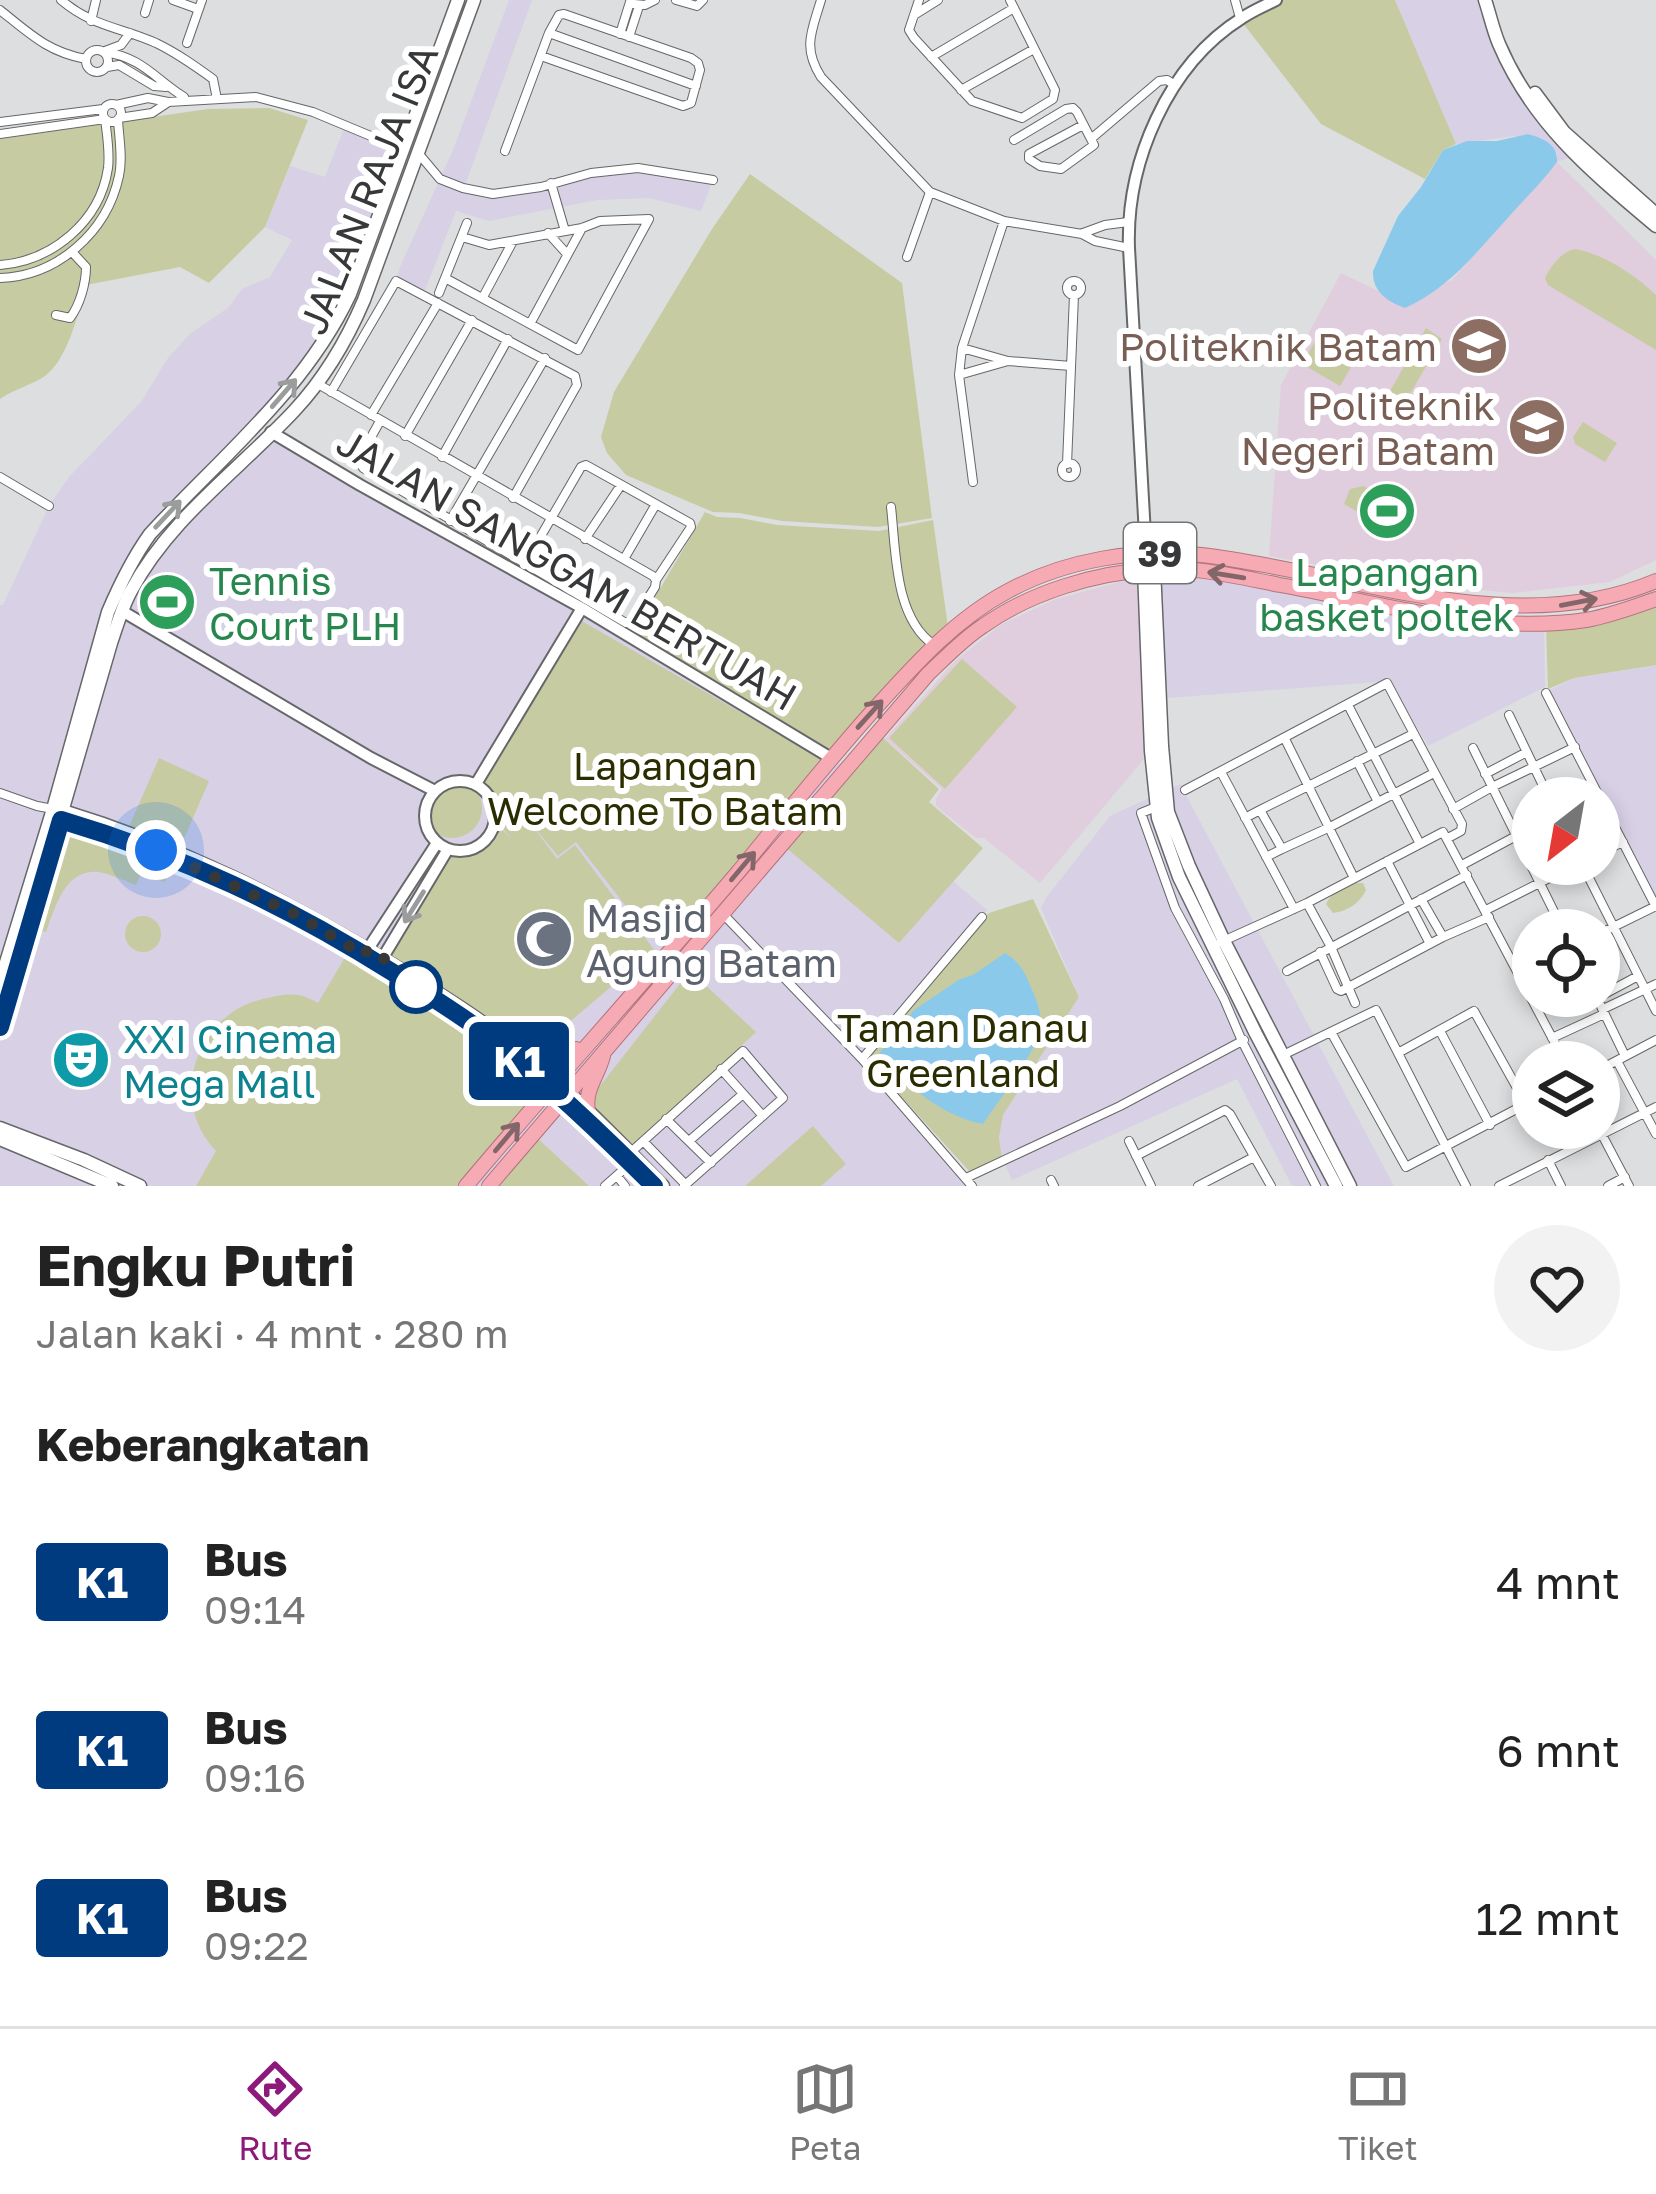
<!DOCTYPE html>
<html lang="id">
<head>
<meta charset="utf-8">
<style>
	:root { --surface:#fff; --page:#f2f2f2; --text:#222; --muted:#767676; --line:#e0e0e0; --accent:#8d197b }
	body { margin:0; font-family:"Golos Text",sans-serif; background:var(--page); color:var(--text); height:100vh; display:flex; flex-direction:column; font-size:45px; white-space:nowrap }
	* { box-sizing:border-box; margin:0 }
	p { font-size:39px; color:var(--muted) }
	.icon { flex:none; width:66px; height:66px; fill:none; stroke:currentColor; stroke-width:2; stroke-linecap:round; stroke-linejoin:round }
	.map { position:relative; height:1186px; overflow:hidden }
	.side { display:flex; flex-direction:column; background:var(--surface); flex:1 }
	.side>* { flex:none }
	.badge { padding:0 24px; border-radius:9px; font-size:42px; line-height:78px }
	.needle { width:78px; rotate:211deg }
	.tools { position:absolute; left:1512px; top:777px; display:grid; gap:24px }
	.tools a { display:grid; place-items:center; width:108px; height:108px; border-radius:50%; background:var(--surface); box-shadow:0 6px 18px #0003; font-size:60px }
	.you { position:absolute; width:60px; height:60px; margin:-30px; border:9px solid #fff; border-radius:50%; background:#1a73e8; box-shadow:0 0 0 18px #1a73e833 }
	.map>.badge { position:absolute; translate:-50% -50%; box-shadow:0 0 0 6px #fff }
	h2 { padding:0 36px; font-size:45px; line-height:108px }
	.round { display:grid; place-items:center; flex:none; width:126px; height:126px; border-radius:63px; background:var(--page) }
	.summary { display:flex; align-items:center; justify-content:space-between; height:204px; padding:0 36px }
	h1 { font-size:57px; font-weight:700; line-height:90px }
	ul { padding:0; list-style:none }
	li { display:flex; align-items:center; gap:36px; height:168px; padding:0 36px }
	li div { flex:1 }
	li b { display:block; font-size:45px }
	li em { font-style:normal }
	li .badge { min-width:132px; font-weight:700; text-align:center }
	.tabs { display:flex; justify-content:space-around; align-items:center; height:168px; border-top:3px solid var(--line); background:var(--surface); font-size:33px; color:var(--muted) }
	.tabs a { display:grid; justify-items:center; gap:6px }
	.tabs .on { color:var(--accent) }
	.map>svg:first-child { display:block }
	.commercial { fill:#d8d0e5 }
	.education { fill:#e0cede }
	.green { fill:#c7cba2 }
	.water { fill:#8bc9eb }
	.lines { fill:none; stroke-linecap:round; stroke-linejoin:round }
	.minor-casing { stroke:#656769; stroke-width:10 }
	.tertiary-casing { stroke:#656769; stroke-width:14 }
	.secondary-casing { stroke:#656769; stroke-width:15 }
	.trunk-casing { stroke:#b2747d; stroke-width:16 }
	.minor { stroke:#fff; stroke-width:8 }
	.tertiary { stroke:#fff; stroke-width:10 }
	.secondary { stroke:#fff; stroke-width:12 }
	.trunk { stroke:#f6aab4; stroke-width:14 }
	.oneway { stroke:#9b9c9c }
	.oneway2 { stroke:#83666a }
	.line-casing { stroke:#fff; stroke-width:27 }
	.line { stroke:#003b80; stroke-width:18 }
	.walk { stroke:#373839; stroke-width:12; stroke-dasharray:0 21.6 }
	.stop-dot { fill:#fff; stroke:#003b80; stroke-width:6 }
	.labels { text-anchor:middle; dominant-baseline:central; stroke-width:12; stroke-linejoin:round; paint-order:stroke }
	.shield { fill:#fff; stroke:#737474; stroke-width:3 }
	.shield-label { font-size:36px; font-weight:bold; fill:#373839 }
	.street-label { font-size:39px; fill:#373839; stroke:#fff }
	.education-label { font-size:39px; fill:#785e54; stroke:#fff; text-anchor:end }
	.leisure-label { font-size:39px; fill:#27864d; stroke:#fff }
	.park-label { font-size:39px; fill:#2b2d00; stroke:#fff }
	.worship-label { font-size:39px; fill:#5b616d; stroke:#fff; text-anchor:start }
	.culture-label { font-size:39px; fill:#0d838f; stroke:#fff; text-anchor:start }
</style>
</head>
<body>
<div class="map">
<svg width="1656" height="1186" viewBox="0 0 1656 1186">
	<rect width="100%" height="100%" fill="#dcdee0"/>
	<!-- commercial -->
	<path class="commercial" d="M509 0H532L464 188 493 194 638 168 713 180 701 211 649 198 597 200 489 221 456 211 425 290 396 279 400 267 453 150Z
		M1395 0H1484L1525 90 1582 153 1557 162V153L1514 136 1456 144Z
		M345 126 404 149 332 328 204 479 213 488 271 432 831 758 865 780 852 795 987 910 863 1059 971 1186H0V605H3L49 506 69 477 141 402 168 358 191 333 228 308 242 289 270 277 292 240 265 227 290 166 325 177Z
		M1158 574H1203L1544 626 1545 687 1428 746 1390 681 1167 698Z
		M1656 665V897L1550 690 1574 678Z
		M1180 784 1394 1186H1292L1237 1079 1012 1180 1002 1158 999 1138 1003 1115 1079 997 1041 908 1046 898 1110 816Z"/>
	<!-- education -->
	<path class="education" d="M1557 162 1656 260V560L1610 582 1513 593 1425 585 1269 556 1281 385 1341 273 1380 292 1392 303 1452 280Z
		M1123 581 1142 584 1148 754 1040 883 984 838H976L936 806V799L942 789 885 739 956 660 1002 624 1056 599Z"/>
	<!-- green -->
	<path class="green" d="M1282 0H1395L1456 144 1443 150 1425 179 1321 124 1242 22Z
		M269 108 308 120 265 227 209 283 180 267 86 285C78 312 69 358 45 376 32 385 14 389 0 399V139L208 109Z
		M750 174 902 283 932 518 878 527 782 521 739 513 713 512 626 475 607 453 601 437 614 392 712 229Z
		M1575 249C1604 254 1635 275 1656 295V350L1548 285 1545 278C1551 266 1562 251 1575 249Z
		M1426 328 1442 339 1406 401 1390 391Z
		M1322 329 1360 352 1340 386 1302 364Z
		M1583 422 1617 443 1605 462 1575 444 1573 437Z
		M1364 486 1381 497 1368 518 1344 504 1350 489Z
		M1386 493 1402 502 1386 529 1372 520Z
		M705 512 717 517 740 518 777 525 879 531 933 520 948 627 832 753 633 635Z
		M1656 599V665L1574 678 1548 689 1546 624Z
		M573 616 822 759 669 948 647 929 646 921 635 918 576 842 558 856 529 821 557 859 575 845 631 920V930L636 935 644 936 654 950 565 1026 537 1054 386 955 448 853C471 852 488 848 496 824L512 839 492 816 488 793 475 778Z
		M962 659 1017 707 945 789 889 738Z
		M880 735 939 789 929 802 983 848 899 943 784 846Z
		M159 758 209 781 179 850 128 829Z
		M422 808a30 30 0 1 1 60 0a30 30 0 1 1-60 0Z
		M69 831H76L172 865 165 882 141 874 136 885C124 881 111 874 99 872 65 868 55 908 46 932L31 929 58 838Z
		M1356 883H1363L1366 890C1360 903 1348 911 1333 913L1326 904C1331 892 1345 887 1356 883Z
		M1033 899 1079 997 1003 1115 999 1138 1002 1158 971 1173 866 1058 989 913Z
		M125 934a18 18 0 1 1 36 0a18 18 0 1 1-36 0Z
		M347 954 455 1024 539 1092 462 1186H196L216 1151C167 1101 196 1014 263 999 286 994 297 991 318 1003Z
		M690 971 756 1032 630 1151 589 1100Z
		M813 1126 846 1164 821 1186H745Z
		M534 1135 589 1186H492Z"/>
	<!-- water -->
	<path class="water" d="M1528 134C1544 139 1558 144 1557 162 1542 183 1522 201 1506 220 1474 255 1449 288 1405 308 1388 302 1372 292 1373 271L1398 216 1421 187 1443 150 1467 141H1497Z
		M1005 953C1021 963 1025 973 1032 990 1037 1001 1042 1014 1041 1027 1037 1052 998 1101 983 1124 943 1117 905 1084 878 1055L914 1010 960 979 973 975Z"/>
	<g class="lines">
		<defs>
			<path id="minor" d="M61 0C93 27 120 27 156 43 177 53 195 66 213 79L217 99
				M173 0 198 9
				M676 0 697 6 703 0
				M821 0C812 31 802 47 821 77L930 192 1004 221 1082 234 1095 241 1129 248
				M919 0 909 30 914 38 972 101 1022 118 1053 99 1055 90 1010 0
				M1235 0 1240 18
				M634 4 645 5 655 0
				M0 10C30 34 48 52 86 59
				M145 13 149 0
				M914 15 938 0
				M91 21 96 0
				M549 33 696 86
				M620 34 630 2
				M629 37 639 6
				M187 43 202 0
				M86 61a11 11 0 1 1 22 0a11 11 0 1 1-22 0Z
				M105 51 121 45 130 33
				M104 52C142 57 155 79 184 97L185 101
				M931 57 1014 8
				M107 67 119 65 154 86 166 87
				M961 90 1034 49
				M103 113a9 9 0 1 1 18 0a9 9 0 1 1-18 0Z
				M116 105 148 98 168 102 256 97 313 112 402 149
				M119 118 152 113 167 103
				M0 122 103 109
				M0 134 105 119C107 135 110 152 108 168 100 222 52 261 0 265
				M1092 138 1159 81 1167 80 1175 85
				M1014 140 1066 109 1073 108 1077 112 1094 145 1061 169 1040 166 1029 159V154L1083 125
				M505 151 549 33 559 15 564 14 691 58 698 63 700 70 691 103 683 106 541 56
				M419 154 440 179 463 188 493 194 541 187 591 173 638 168 713 180
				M551 183 565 231
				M548 233 567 254
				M1083 233 1105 225 1128 222
				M907 257 930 192
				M0 278C58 276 107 232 119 176 123 158 119 138 118 120
				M445 278 578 350 649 219 600 221 582 228 489 245 462 237
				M1067 288a7 7 0 1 1 14 0a7 7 0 1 1-14 0Z
				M439 293 467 223
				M483 297 512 243
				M56 315 70 318C80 305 86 283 86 267L73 253
				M530 324 582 228
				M1008 361 1071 366
				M959 375 1008 361 962 348
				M318 384 653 576 656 580 655 587 634 621 626 623 363 468 359 459 380 421
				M331 392 396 281 575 376 577 385 513 498
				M371 415 438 303
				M405 436 472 320
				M442 457 508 339
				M1062 470a7 7 0 1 1 14 0a7 7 0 1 1-14 0Z
				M1067 464 1074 295
				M0 477 49 506
				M973 482 959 375 962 348 1004 221
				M891 507C896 550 894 618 934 645
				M450 521 545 358
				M585 539 621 485
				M624 559 656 504
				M524 565 581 467 586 465 690 523 691 527 656 580
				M1546 693 1656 907
				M1348 705 1420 844
				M1509 715 1549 798
				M1285 739 1354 878
				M1473 748 1563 930
				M1357 761 1378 802
				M1221 772 1294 909
				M1485 774 1525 753
				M1185 790 1387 683 1462 824 1461 831 1448 838
				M0 793 37 806 53 809
				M1156 807 1141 813 1175 908 1224 999 1242 1041 1316 1186
				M1453 809 1492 787 1575 747
				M1260 810 1413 734
				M1245 818 1260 810 1282 849 1266 857
				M1282 849 1330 827 1434 773
				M1599 853 1623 842
				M1387 861 1430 944
				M1582 864 1656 1011
				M1462 865 1533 827
				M1421 899 1443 937
				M1307 903 1331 947 1355 1003
				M1486 910 1577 864
				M723 914 862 1059 972 1186
				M1599 934 1656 906
				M1221 942 1307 903 1443 832 1565 1062
				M1320 952 1337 989 1341 991 1443 937 1489 917
				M1287 971 1467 875
				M1596 996 1625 1056
				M1597 998 1638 976
				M1603 1009 1656 984
				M1440 1031 1490 1125
				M1331 1032 1406 1167 1526 1104 1474 1011 1398 1053
				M1552 1038 1604 1014
				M1283 1055 1376 1010 1466 1186
				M862 1059 982 917
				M1617 1061 1656 1134
				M721 1069 763 1116
				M1599 1070 1656 1040
				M666 1119 711 1163
				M1599 1129 1629 1186
				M643 1141 686 1185
				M689 1141 743 1094
				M1129 1141 1151 1186
				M630 1153 743 1051 783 1098 684 1186
				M1136 1156 1225 1110 1230 1114 1271 1186
				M1548 1160 1561 1186
				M617 1176 625 1186
				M966 1178 1120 1106 1244 1040
				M1051 1180 1054 1186
				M605 1186 631 1163
				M1198 1186 1254 1157
				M1499 1186 1656 1107
				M1608 1186 1625 1177"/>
			<path id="tertiary" d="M271 432 360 485 582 608 831 758
				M1146 553 1129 248C1126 163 1167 65 1242 18 1252 11 1264 6 1276 0
				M122 611 371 758 435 791
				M425 816a35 35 0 1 1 70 0a35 35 0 1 1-70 0Z
				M476 784 582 608
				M364 955 437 843
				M379 964 448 849"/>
			<path id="secondary" d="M1485 0C1490 15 1493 30 1499 44 1533 124 1592 172 1656 226
				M1535 93 1564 132 1656 214
				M1154 568 1162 746 1168 812 1189 866 1224 941 1350 1186
				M1144 570 1151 751 1158 818 1179 877 1256 1034 1336 1186
				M60 810C179 846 287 900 393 965 445 997 498 1030 544 1070 586 1106 624 1147 663 1186
				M0 982 53 809 108 612C120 584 132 559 150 534 220 458 305 390 350 294L458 0
				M1 1022 111 643C117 626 122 607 131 591 169 519 240 469 294 411 324 379 347 340 364 300L474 0
				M509 1053 610 1144
				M0 1128 84 1160 140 1186
				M0 1139 112 1186"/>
			<path id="trunk" d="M536 1064 563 1059 576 1049
				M588 1111C584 1090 598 1076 603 1056
				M466 1186C555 1080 649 977 739 871 785 815 830 758 879 704 917 662 957 618 1008 591 1065 560 1137 548 1201 555 1349 572 1512 642 1656 581
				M489 1186 928 674C946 657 963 639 983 626 1031 592 1095 573 1154 569 1195 566 1239 577 1280 585 1380 603 1484 635 1586 620 1609 616 1634 607 1656 599"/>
		</defs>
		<!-- minor casing -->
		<use href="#minor" class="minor-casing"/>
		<!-- tertiary casing -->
		<use href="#tertiary" class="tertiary-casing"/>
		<!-- secondary casing -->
		<use href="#secondary" class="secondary-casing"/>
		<!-- trunk casing -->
		<use href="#trunk" class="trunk-casing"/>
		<!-- minor -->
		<use href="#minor" class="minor"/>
		<!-- tertiary -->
		<use href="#tertiary" class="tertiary"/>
		<!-- secondary -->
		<use href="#secondary" class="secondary"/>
		<!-- trunk -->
		<use href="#trunk" class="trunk"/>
	</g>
	<!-- one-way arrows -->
	<defs><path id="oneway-shaft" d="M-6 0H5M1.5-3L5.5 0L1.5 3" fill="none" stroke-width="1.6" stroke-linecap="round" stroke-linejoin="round" transform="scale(3)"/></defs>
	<g class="oneway">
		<use href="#oneway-shaft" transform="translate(284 393) rotate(-49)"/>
		<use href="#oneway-shaft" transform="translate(168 514) rotate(-47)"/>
		<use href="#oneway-shaft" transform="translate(414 907) rotate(122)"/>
	</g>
	<g class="oneway2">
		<use href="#oneway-shaft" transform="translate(1226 575) rotate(-171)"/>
		<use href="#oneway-shaft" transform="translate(1579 602) rotate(-11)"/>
		<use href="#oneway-shaft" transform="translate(870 714) rotate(-48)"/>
		<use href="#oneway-shaft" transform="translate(743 866) rotate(-50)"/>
		<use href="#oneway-shaft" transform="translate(507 1137) rotate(-50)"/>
	</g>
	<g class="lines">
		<defs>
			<path id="line" d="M0 1027 61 820C182 856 286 905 392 972 428 995 465 1017 499 1044 553 1087 605 1137 654 1186"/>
		</defs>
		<!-- line casing -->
		<use href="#line" class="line-casing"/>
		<!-- line -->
		<use href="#line" class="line"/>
		<!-- walk -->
		<path class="walk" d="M156 850 297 915 364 955 368 949 409 974 416 987"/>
	</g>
	<!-- icons -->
	<defs>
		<symbol id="university-disc" viewBox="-11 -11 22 22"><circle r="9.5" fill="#8d6e63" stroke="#fff"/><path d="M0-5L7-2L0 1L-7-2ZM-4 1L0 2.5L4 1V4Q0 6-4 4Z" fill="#fff"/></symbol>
		<symbol id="stadium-disc" viewBox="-11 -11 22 22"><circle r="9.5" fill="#2e9e5b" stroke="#fff"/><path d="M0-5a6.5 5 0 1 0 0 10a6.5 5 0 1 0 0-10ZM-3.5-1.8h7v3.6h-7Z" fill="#fff"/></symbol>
		<symbol id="mosque-disc" viewBox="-11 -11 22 22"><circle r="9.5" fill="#6b7280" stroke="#fff"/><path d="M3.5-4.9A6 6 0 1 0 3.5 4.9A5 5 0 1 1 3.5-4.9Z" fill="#fff"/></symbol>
		<symbol id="theatre-disc" viewBox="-11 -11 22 22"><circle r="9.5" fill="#0f9aa8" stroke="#fff"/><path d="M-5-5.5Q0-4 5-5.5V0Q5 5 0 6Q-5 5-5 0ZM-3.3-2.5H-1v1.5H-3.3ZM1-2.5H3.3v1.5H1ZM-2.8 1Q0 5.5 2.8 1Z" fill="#fff"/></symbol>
	</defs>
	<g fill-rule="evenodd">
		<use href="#university-disc" x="1446" y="313" width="66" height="66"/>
		<use href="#university-disc" x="1504" y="394" width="66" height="66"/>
		<use href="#stadium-disc" x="1354" y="478" width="66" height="66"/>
		<use href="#stadium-disc" x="134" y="569" width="66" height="66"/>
		<use href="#mosque-disc" x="511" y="906" width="66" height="66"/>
		<use href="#theatre-disc" x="48" y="1027" width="66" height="66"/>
	</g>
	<!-- markers -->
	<circle class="stop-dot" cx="416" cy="987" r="24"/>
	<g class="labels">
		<!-- shield labels -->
		<rect class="shield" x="1124" y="523" width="72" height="60" rx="9"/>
		<g class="shield-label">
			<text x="1160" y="553">39</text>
		</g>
		<!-- street labels -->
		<g class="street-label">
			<text transform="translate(368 189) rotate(-68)">JALAN RAJA ISA</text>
			<text transform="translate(567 569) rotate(30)">JALAN SANGGAM BERTUAH</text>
		</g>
		<!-- education labels -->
		<g class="education-label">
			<text x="1437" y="346">Politeknik Batam</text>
			<text x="1495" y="405">Politeknik<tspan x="1495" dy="45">Negeri Batam</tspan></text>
		</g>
		<!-- leisure labels -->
		<g class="leisure-label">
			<text x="1387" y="571">Lapangan<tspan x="1387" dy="45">basket poltek</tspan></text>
			<text x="209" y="580" text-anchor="start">Tennis<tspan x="209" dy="45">Court PLH</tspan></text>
		</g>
		<!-- park labels -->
		<g class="park-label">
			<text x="665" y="765">Lapangan<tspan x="665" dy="45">Welcome To Batam</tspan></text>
			<text x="963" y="1027">Taman Danau<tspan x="963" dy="45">Greenland</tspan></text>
		</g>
		<!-- worship labels -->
		<g class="worship-label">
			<text x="586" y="917">Masjid<tspan x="586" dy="45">Agung Batam</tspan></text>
		</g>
		<!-- culture labels -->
		<g class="culture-label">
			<text x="123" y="1038">XXI Cinema<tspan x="123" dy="45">Mega Mall</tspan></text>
		</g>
	</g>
</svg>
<div class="tools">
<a><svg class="needle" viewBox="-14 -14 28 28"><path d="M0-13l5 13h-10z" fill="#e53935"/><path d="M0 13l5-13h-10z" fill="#767676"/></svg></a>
<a><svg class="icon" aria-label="locate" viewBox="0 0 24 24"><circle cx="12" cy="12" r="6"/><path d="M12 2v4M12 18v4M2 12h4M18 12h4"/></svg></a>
<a><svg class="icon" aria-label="layers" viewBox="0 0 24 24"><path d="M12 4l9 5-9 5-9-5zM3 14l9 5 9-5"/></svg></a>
</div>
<div class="you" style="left:156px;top:850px"></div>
<b class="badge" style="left:519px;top:1061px;background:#003b80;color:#fff">K1</b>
</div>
<section class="side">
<div class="summary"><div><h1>Engku Putri</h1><p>Jalan kaki · 4 mnt · 280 m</p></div><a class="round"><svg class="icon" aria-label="heart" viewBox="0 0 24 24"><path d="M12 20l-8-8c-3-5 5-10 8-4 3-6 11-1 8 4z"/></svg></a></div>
<h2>Keberangkatan</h2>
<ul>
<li><span class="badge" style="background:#003b80;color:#fff">K1</span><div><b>Bus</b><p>09:14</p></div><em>4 mnt</em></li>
<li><span class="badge" style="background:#003b80;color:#fff">K1</span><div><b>Bus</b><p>09:16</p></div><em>6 mnt</em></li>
<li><span class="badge" style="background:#003b80;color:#fff">K1</span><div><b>Bus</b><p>09:22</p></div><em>12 mnt</em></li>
</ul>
</section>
<nav class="tabs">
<a class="on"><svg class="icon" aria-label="directions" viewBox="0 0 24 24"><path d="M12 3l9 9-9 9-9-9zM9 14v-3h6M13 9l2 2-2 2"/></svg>Rute</a>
<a><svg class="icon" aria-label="map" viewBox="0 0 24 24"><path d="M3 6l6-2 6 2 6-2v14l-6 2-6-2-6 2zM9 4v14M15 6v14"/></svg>Peta</a>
<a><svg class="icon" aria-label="tickets" viewBox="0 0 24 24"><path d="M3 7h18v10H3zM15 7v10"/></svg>Tiket</a>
</nav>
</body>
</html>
